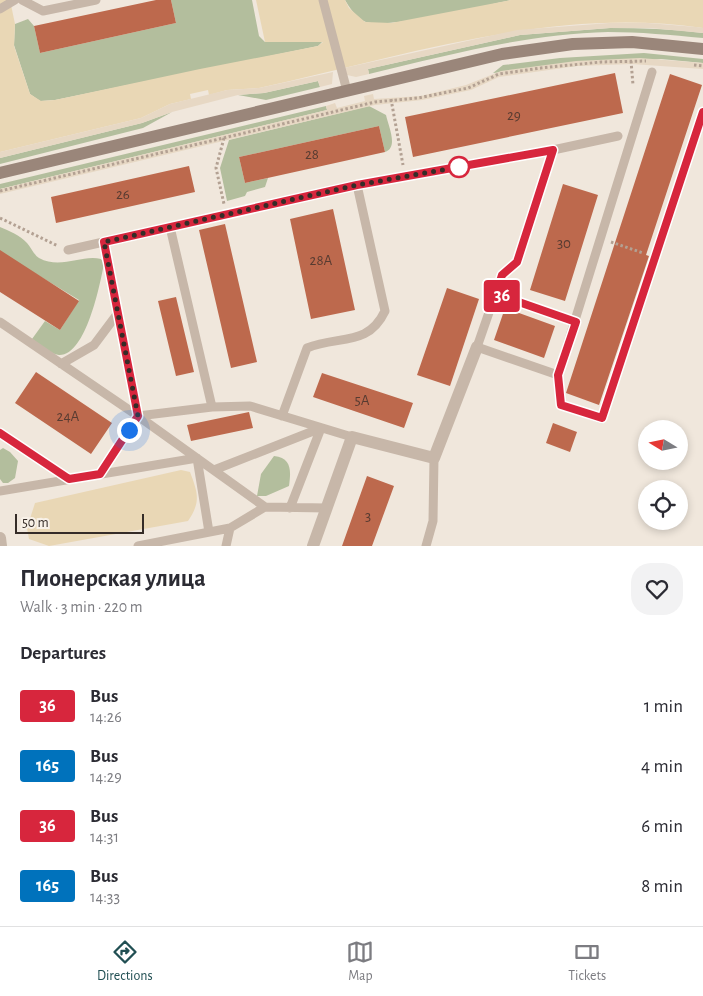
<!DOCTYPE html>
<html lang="en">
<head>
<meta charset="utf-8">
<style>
	:root { --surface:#fff; --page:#f2f2f3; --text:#2b2b33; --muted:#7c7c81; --line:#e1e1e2; --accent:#214f53 }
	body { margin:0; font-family:"Alegreya Sans",sans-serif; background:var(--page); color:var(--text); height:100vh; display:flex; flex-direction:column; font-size:19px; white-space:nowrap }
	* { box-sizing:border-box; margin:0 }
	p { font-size:16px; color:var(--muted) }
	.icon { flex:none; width:28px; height:28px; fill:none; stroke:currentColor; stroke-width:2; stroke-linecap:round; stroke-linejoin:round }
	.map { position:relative; height:546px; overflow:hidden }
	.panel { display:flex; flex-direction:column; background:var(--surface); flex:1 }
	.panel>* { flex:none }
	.badge { padding:0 10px; border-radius:4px; font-size:18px; line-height:32px }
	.needle { width:32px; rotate:280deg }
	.buttons { position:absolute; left:638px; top:420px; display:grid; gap:10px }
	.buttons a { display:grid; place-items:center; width:50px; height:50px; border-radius:50%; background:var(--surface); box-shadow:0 2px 8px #0003; font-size:25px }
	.scale { position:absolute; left:15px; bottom:12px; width:129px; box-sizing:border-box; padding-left:5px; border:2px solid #352c28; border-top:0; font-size:14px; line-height:18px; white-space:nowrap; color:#352c28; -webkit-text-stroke:4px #f8f1e8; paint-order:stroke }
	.you { position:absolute; width:25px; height:25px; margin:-12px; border:4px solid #fff; border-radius:50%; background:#1a73e8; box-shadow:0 0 0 8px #1a73e833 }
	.map>.badge { position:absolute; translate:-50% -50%; box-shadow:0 0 0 2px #fff }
	h2 { padding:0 20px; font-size:19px; line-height:45px }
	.round { display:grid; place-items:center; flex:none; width:52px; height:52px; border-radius:20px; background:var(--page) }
	.summary { display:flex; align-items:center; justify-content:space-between; height:85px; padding:0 20px }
	h1 { font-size:24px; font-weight:700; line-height:38px }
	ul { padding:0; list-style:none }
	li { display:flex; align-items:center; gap:15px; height:60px; padding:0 20px }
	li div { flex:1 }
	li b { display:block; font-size:19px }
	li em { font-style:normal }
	li .badge { min-width:55px; font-weight:700; text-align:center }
	.dock { display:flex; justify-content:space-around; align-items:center; height:70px; border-top:1px solid var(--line); background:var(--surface); font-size:14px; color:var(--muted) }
	.dock a { display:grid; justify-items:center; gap:2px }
	.dock .selected { color:var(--accent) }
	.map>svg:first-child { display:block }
	.green { fill:#b3be9d }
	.sand { fill:#e9d7b5 }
	.plaza { fill:#e7d8c4 }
	.building { fill:#bd694d }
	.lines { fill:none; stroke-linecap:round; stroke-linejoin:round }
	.path { stroke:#b3a193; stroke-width:3; stroke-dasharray:2.5 2.5; stroke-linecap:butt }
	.lane { stroke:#c7b7a9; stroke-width:9 }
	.street { stroke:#c7b7a9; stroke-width:12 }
	.secondary { stroke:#9a867a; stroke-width:12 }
	.line-casing { stroke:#fff; stroke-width:11 }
	.line { stroke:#d7263d; stroke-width:8 }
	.walk { stroke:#352c28; stroke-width:5; stroke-dasharray:0 9 }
	.stop-dot { fill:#fff; stroke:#d7263d; stroke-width:2.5 }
	.labels { text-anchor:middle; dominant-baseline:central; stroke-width:4; stroke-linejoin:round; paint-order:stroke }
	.number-label { font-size:15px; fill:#573b31 }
</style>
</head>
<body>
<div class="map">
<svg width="703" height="546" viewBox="0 0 703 546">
	<rect width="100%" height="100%" fill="#f0e7dc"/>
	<!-- green -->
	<path class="green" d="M171 0H252L259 36 265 42 323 41 318 46 55 100 40 101 30 94 14 45 15 24 28 19 34 26 40 53 176 23Z
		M345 0H511C482 6 390 29 366 22 357 19 349 7 345 0Z
		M610 28C641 28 672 29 703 33V38C671 35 640 32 608 32 527 34 447 55 369 74L368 69 520 35Z
		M644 53 703 59V63L661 59 493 73 503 65 560 58Z
		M318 81 320 87 266 100 238 95 264 93Z
		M326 106 327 110 0 189V184Z
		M369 106 386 115C388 125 399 148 385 152L379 126 239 157 245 183 268 178 265 187 247 192 245 196 227 201 220 168 229 140Z
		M172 112 143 128 0 164V158L142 123Z
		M0 227C9 231 20 235 27 243 31 247 33 254 39 258 61 270 82 254 101 259L104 264C100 284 86 356 59 355 50 354 40 345 32 339L45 321 60 330 79 300 0 252Z
		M3 448 10 452 18 461 15 478 8 483H3L0 479V450Z
		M274 456C292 458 291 471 289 486L266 496H257L261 474Z"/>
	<!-- sand -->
	<path class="sand" d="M0 0H10L15 24 14 46 30 94 41 101 55 100 200 69 318 46 323 42H265L256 0H345L349 8 365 22 391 23 511 0H703V28C552 6 404 56 259 88L227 90 209 95 208 90 190 94 191 99 170 104 141 118 0 152Z
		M181 470 190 472C198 493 201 502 188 521L49 546 29 539 27 528 35 503Z"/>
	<!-- plaza -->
	<path class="plaza" d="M609 23H648L696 27 703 28V33L650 28H610L520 35 368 69 369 74 356 77 347 75 344 68 517 30Z
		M640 58 703 63V69L632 64 577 66 499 77 471 90 422 100 375 105 0 194V189L327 110 326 106 335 103 337 108 365 101 364 96 373 94 374 99 421 96 466 85 501 71 576 61Z
		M333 72 332 84 320 87 318 81 264 93 238 95 172 112 142 123 0 158V152L141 118 170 104 227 90 259 88Z"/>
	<!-- building -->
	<path class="building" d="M156 0H171L176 23 40 53 34 26Z
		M615 73 623 113 413 157 405 117Z
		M670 74 702 85 646 255 649 256 599 405 566 393Z
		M379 126 385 152 245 183 239 157Z
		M189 166 195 192 56 223 51 197Z
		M563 184 598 195 565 301 530 290Z
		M333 209 355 310 311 319 290 219Z
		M225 224 257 362 231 368 199 230Z
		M0 250 79 301 60 330 0 292Z
		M447 288 479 299 450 386 417 375Z
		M176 297 194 372 176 376 158 301Z
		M505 308 555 326 544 358 494 340Z
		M36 372 112 423 91 454 15 403Z
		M322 373 413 403 404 428 313 397Z
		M249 412 253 428 191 441 187 425Z
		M553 423 577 432 570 452 546 443Z
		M367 476 394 486 372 546H342Z"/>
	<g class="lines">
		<!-- path -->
		<path class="path" d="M631 61 633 85
			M694 65 703 66
			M391 99 403 165
			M224 138 216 168 224 204
			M0 191 375 102 418 98 468 88 499 74 541 68 601 62 646 61
			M0 218 58 246
			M611 242 643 253"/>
		<!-- lane -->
		<path class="lane" d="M22 0 43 11 96 0
			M323 0 347 91
			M0 9 15 0
			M553 150 517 262 502 275 477 347 558 375 561 405 602 419 703 112
			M170 227 212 407
			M68 250 357 185 553 150 618 136
			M496 294 576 322
			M0 322 138 416 104 242
			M61 364 94 345 118 313
			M558 375 652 72
			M138 416 212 407 250 406 352 437
			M138 416 265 507
			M282 416 307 348C339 335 368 347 385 311L357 185
			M0 433 69 479
			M214 470 321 428
			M100 474 138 416
			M0 491 197 458 209 532
			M290 508 321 428
			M138 546 230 528 265 507 327 508
			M226 546 230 528
			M426 546 433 521 434 458"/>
		<!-- street -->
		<path class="street" d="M0 538 1 546
			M313 546 352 437 434 458 477 347"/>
		<!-- secondary -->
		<path class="secondary" d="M0 173 502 54 573 44 632 42 703 49"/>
	</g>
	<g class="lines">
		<defs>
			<path id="line" d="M0 433 69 479 100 474 138 416 104 242 357 185 553 150 517 262 502 275 496 294 576 322 558 375 561 405 602 418 703 112"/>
		</defs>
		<!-- line casing -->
		<use href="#line" class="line-casing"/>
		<!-- line -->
		<use href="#line" class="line"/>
		<!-- walk -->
		<path class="walk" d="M129 430 138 416 104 242 357 185 459 167"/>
	</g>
	<!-- markers -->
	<circle class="stop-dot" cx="459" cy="167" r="10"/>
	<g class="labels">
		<!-- number labels -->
		<g class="number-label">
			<text x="514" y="115">29</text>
			<text x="312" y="154">28</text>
			<text x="123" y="194">26</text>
			<text x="564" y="243">30</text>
			<text x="321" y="260">28А</text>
			<text x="362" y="400">5А</text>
			<text x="68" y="416">24А</text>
			<text x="368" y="516">3</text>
		</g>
	</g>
</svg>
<div class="buttons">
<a><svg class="needle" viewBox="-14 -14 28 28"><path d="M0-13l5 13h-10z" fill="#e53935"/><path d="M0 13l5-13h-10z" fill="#7c7c81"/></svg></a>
<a><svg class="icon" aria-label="locate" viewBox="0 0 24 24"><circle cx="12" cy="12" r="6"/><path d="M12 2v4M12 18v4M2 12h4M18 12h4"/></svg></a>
</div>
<div class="scale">50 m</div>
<div class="you" style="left:129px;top:430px"></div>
<b class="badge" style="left:502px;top:296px;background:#d7263d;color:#fff">36</b>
</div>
<section class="panel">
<div class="summary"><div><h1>Пионерская улица</h1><p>Walk · 3 min · 220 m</p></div><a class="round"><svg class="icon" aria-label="heart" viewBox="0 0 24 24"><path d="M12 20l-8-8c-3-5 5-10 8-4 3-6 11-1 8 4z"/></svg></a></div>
<h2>Departures</h2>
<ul>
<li><span class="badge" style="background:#d7263d;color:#fff">36</span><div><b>Bus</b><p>14:26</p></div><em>1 min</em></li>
<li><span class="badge" style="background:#0072bc;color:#fff">165</span><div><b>Bus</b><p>14:29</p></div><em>4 min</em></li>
<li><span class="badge" style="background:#d7263d;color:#fff">36</span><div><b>Bus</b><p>14:31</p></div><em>6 min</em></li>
<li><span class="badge" style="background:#0072bc;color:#fff">165</span><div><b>Bus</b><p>14:33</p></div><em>8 min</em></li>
</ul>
</section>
<nav class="dock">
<a class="selected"><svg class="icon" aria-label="directions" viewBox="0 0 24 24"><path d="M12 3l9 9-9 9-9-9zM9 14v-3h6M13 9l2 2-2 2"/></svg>Directions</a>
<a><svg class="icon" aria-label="map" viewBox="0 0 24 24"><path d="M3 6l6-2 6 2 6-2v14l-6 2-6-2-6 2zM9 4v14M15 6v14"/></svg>Map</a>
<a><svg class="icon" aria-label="tickets" viewBox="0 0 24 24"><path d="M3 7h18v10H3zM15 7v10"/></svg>Tickets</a>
</nav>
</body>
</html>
